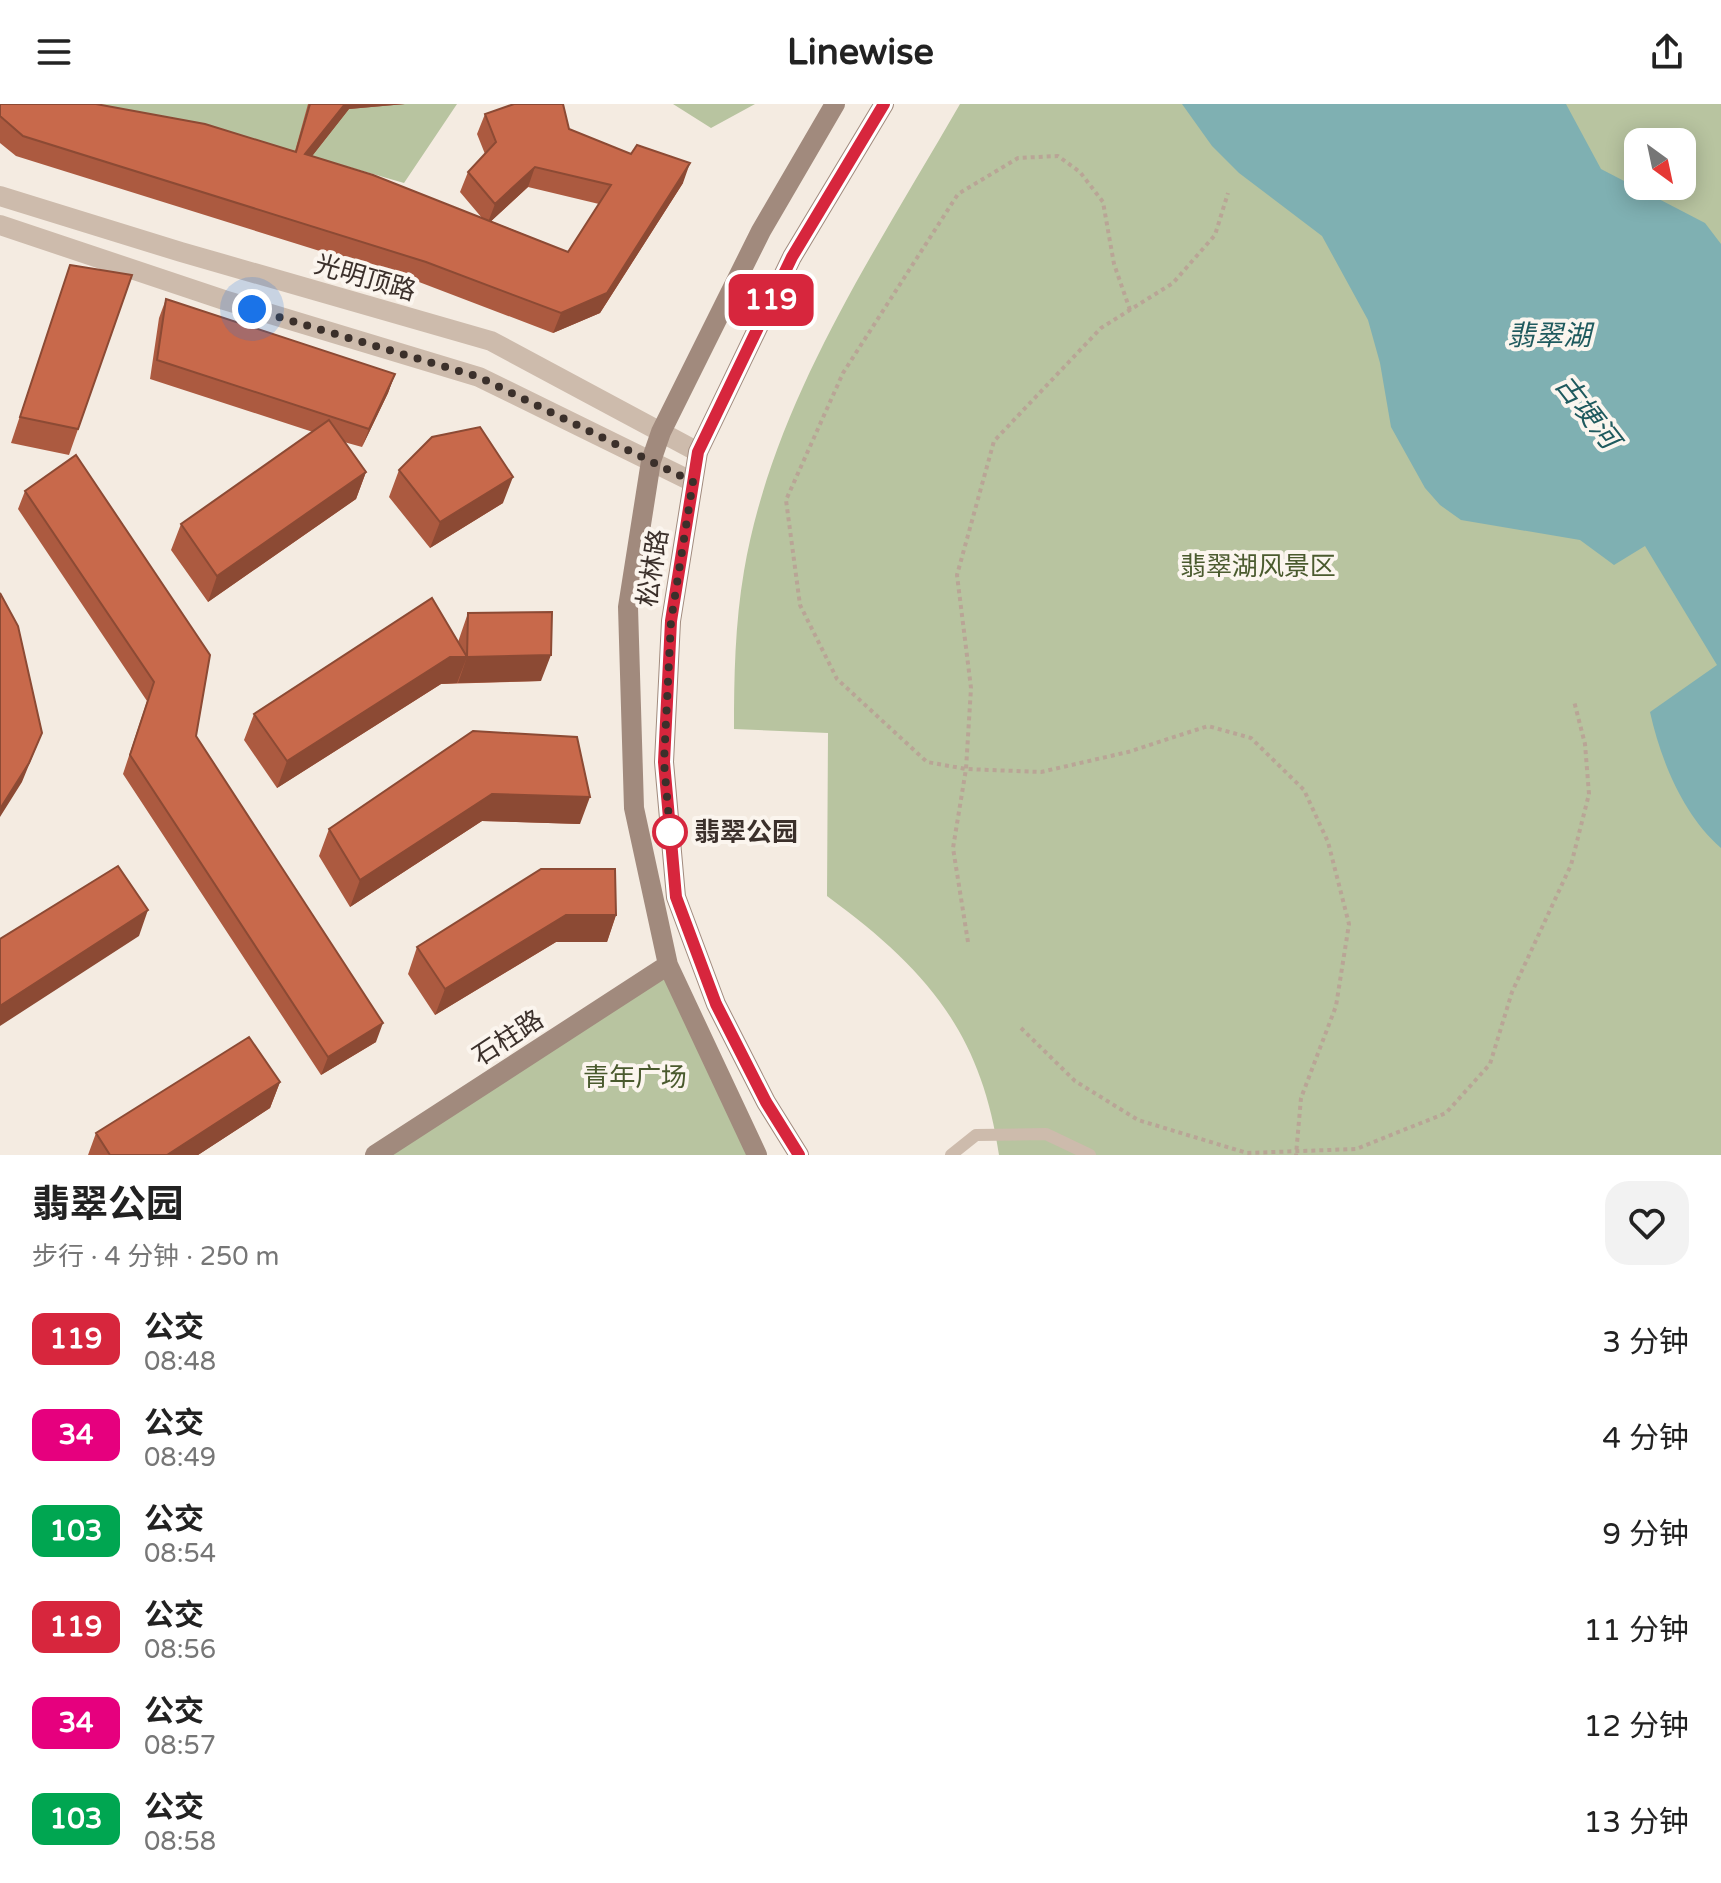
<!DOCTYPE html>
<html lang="zh">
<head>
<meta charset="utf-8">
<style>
	:root { --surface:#fff; --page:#f2f2f2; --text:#222; --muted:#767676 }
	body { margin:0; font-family:"Varela Round","Noto Sans SC",sans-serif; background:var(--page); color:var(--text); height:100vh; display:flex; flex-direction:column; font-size:30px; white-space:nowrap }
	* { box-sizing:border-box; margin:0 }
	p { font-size:26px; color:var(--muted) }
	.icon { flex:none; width:44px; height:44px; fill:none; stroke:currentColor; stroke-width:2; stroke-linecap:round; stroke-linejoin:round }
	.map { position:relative; height:1051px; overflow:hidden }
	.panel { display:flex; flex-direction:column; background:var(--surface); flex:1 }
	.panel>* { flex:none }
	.badge { padding:0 16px; border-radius:12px; font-size:28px; line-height:52px }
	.needle { width:52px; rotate:147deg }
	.tools { position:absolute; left:1624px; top:24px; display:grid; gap:16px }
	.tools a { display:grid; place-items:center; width:72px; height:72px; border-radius:16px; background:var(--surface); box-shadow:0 4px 20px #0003; font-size:40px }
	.you { position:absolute; width:40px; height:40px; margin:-20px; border:6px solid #fff; border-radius:50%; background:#1a73e8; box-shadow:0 0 0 12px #1a73e833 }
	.map>.badge { position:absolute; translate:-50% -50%; box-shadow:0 0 0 4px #fff }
	.round { display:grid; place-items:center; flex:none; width:84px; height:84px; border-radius:24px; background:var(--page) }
	.overview { display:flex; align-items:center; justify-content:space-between; height:136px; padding:0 32px }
	h1 { font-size:38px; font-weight:700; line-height:60px }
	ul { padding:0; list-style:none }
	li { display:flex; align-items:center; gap:24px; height:96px; padding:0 32px }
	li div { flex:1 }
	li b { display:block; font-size:30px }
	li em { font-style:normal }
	li .badge { min-width:88px; font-weight:700; text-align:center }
	header { display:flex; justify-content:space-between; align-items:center; height:104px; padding:0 32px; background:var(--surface); font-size:36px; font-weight:700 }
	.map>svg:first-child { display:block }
	.green { fill:#b8c4a0; fill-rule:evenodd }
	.water { fill:#7fb0b2 }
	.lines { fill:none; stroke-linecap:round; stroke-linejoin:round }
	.path { stroke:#b9a596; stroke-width:4; stroke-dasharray:4 4; stroke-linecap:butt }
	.lane { stroke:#cdbbac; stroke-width:12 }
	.street { stroke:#cdbbac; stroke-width:20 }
	.secondary { stroke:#a18a7d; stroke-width:20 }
	.wall { fill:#ac5a40; fill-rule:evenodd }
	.shaded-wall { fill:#8c4a34 }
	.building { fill:#c8694b; stroke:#8c4a34; stroke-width:2 }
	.line-casing { stroke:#fff; stroke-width:18 }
	.line { stroke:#d7263d; stroke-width:12 }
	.walk { stroke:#3b302b; stroke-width:8; stroke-dasharray:0 14.4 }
	.stop-dot { fill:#fff; stroke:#d7263d; stroke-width:4 }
	.labels { text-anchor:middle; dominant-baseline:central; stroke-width:8; stroke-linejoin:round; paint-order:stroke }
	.street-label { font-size:26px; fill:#3b302b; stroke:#fbf5ee }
	.park-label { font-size:26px; fill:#4a5a2e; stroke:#fbf5ee }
	.stop-label { font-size:26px; font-weight:bold; fill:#3b302b; stroke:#fbf5ee; text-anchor:start }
	.water-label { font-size:28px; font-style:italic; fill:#1f5a5e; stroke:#fbf5ee }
</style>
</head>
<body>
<header><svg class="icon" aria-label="menu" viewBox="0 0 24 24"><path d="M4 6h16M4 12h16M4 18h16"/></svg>Linewise<svg class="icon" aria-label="share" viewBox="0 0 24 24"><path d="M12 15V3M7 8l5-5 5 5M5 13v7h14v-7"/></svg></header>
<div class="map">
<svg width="1721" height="1051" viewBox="0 0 1721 1051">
	<rect width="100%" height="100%" fill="#f4ebe1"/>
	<!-- green -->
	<path class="green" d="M93 0H457L404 79 208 22Z
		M673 0H755L711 24Z
		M960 0H1721V1051H999C981 927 925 864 827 792L828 629 734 625C734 572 735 520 744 467 773 297 875 148 960 0ZM1638 38H1682V82H1638Z
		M668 861 756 1051H375Z"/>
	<!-- water -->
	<path class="water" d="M1182 0H1566L1601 65 1705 119 1721 140V744C1683 711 1661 657 1650 608L1717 561 1645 442 1614 461 1580 436 1461 416 1440 401 1425 384 1391 323 1380 259 1368 216 1322 132 1239 69 1212 42Z"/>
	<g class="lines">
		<!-- path -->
		<path class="path" d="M1130 206 1114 160 1103 98 1080 68 1058 52 1018 54 958 90 843 269 786 396 800 501 837 575 927 658 966 665 1041 668 1128 648 1208 622 1251 634 1304 686 1328 738 1349 820 1336 902 1301 994 1296 1051
			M968 838 953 744 966 665 971 584 957 471 994 337 1101 224 1173 179 1215 131 1228 89
			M1021 924 1075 977 1138 1016 1247 1049 1356 1045 1446 1009 1490 960 1512 888 1571 761 1589 690 1585 640 1574 597"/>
		<!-- lane -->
		<path class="lane" d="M951 1051 976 1031 1046 1030 1090 1051"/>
		<!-- street -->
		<path class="street" d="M0 92 181 148 491 237 698 348
			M0 121 224 196 479 273 693 378"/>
		<!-- secondary -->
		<path class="secondary" d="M375 1051 668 861
			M757 1051 668 861 634 704 628 503 651 357 661 328 761 127 835 0
			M799 1051 766 998 716 900 676 793 664 658 671 517 698 348 792 153 884 0"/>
	</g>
	<!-- wall -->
	<path class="wall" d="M0 0 295 47 308 0H405L349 5 312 52 482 114 460 88 468 68 485 50 477 30 485 10 569 25 683 79 600 209 553 229 419 178 16 52 0 39ZM528 83 599 100 568 148 491 117Z
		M70 161 132 171 69 351 11 339Z
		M166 195 395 270 388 289 362 343 344 338 366 368 356 395 208 498 171 446 181 420 313 328 150 275 159 214Z
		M399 366 503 399 430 444 389 393Z
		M25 387 196 632 376 938 321 971 123 670 147 597 18 405Z
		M468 509 541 577 441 580 277 684 244 636 254 610 458 538Z
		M473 627 580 720 482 717 350 803 319 752 329 725Z
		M616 811 607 838H556L435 911 408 870 417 843Z
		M280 978 270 1004 198 1051H88L96 1029Z"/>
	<!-- shaded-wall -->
	<path class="shaded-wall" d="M345 0H405L349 5 298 70 305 50Z
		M690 59 683 79 600 209 553 229 561 209Z
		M535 63 528 83 487 121 495 100Z
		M395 270 388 289 362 343 369 325Z
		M366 368 356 395 208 498 217 472Z
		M513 373 503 399 430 444 440 418Z
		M551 551 541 577 458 579 467 553Z
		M450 553H467L457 579 441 580 277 684 287 657Z
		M42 629 22 678 0 713V705Z
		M492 690 590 693 580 720 482 717 350 803 360 776Z
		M148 806 139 832 0 922V902Z
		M566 811H616L607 838H556L435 911 445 885Z
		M383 919 376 938 321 971 328 953Z
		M280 978 270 1004 198 1051H167Z"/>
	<!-- building -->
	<path class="building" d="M0 0H96L205 20 296 48 310 0H345L305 50 373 71 568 148 611 81 535 63 495 100 468 68 496 38 485 10 514 0H563L569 25 631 50 637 41 690 59 607 189 561 209 426 158 23 32 0 12Z
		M70 161 132 171 78 325 20 313Z
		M166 195 395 270 369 325 157 256Z
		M329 316 366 368 217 472 181 420Z
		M480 323 513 373 440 418 399 366 432 333Z
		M76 351 210 551 196 632 383 919 328 953 130 651 154 578 25 387Z
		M0 489 18 522 42 629 29 659 0 705Z
		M432 494 467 553H450L287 657 254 610Z
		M552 508 551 551 467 553 468 509Z
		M473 627 577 633 590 693 492 690 360 776 329 725Z
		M118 762 148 806 0 902V835Z
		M541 765H615L616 811H566L445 885 417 843Z
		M249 933 280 978 167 1051H110L96 1029Z"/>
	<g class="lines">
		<defs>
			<path id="line" d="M799 1051 766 998 716 900 676 793 664 658 671 517 698 348 792 153 884 0"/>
		</defs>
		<!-- line casing -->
		<use href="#line" class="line-casing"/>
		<!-- line -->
		<use href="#line" class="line"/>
		<!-- walk -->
		<path class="walk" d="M252 205 479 273 693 378 671 517 664 658 671 739 670 728"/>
	</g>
	<!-- markers -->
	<circle class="stop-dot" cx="670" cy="728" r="16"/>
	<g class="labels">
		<!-- street labels -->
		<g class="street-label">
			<text transform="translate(365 174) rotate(16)">光明顶路</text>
			<text transform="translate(653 464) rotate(-81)">松林路</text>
			<text transform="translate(508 934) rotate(-33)">石柱路</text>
		</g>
		<!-- park labels -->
		<g class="park-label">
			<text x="1258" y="462">翡翠湖风景区</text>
			<text x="635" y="973">青年广场</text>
		</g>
		<!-- stop labels -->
		<g class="stop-label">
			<text x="694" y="728">翡翠公园</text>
		</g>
		<!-- water labels -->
		<g class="water-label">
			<text x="1549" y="232">翡翠湖</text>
			<text transform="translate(1587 308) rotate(52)">古埂河</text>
		</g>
	</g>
</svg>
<div class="tools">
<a><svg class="needle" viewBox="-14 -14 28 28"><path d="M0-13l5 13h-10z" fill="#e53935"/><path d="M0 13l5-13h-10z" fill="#767676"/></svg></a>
</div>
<div class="you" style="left:252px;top:205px"></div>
<b class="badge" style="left:771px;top:196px;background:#d7263d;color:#fff">119</b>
</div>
<section class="panel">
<div class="overview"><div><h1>翡翠公园</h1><p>步行 · 4 分钟 · 250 m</p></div><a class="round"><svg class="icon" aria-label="heart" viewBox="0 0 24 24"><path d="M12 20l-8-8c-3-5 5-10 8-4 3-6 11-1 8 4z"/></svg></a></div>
<ul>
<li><span class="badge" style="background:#d7263d;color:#fff">119</span><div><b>公交</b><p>08:48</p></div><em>3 分钟</em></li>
<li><span class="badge" style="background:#e6007e;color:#fff">34</span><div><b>公交</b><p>08:49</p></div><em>4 分钟</em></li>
<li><span class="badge" style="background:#00a651;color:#fff">103</span><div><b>公交</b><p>08:54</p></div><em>9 分钟</em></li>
<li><span class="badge" style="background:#d7263d;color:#fff">119</span><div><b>公交</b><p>08:56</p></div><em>11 分钟</em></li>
<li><span class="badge" style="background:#e6007e;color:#fff">34</span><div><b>公交</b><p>08:57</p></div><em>12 分钟</em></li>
<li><span class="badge" style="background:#00a651;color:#fff">103</span><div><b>公交</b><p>08:58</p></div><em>13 分钟</em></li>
</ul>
</section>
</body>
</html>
